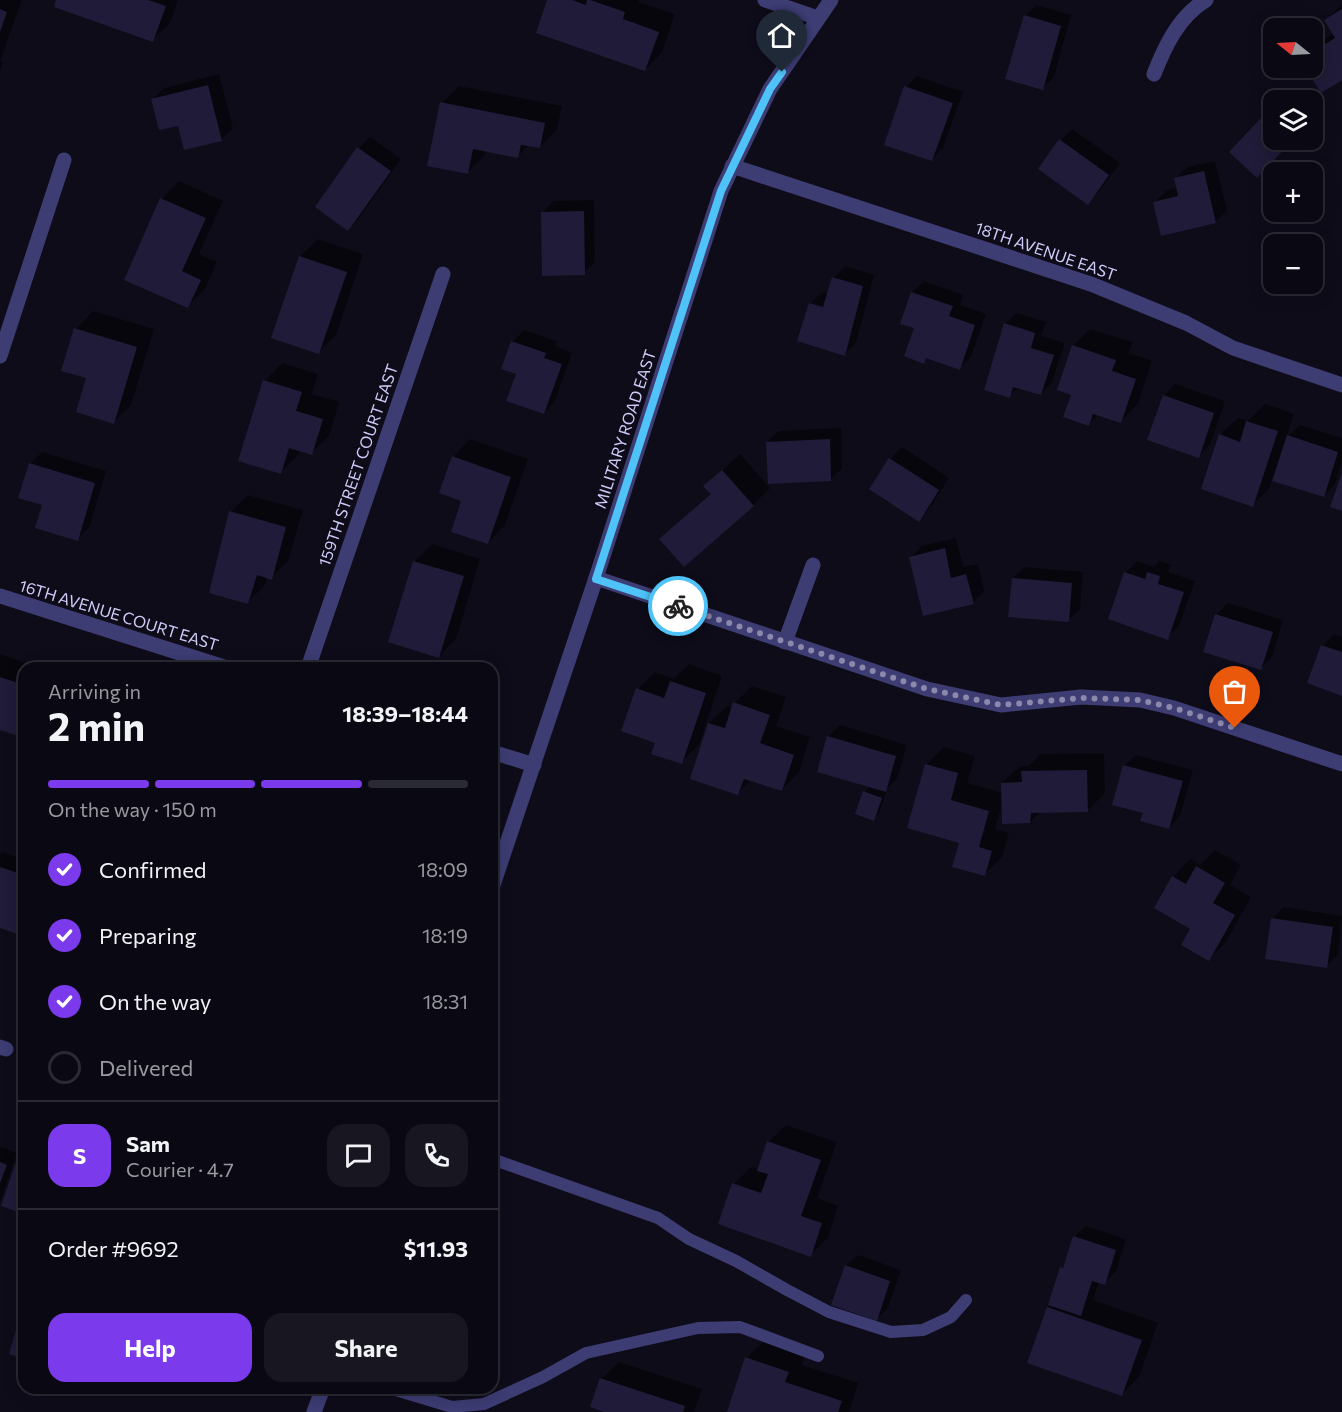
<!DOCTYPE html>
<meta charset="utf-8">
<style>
:root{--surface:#0a0913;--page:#181721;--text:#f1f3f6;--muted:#999aa0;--line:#2a2a33;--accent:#7c3aed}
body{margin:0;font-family:Commissioner,sans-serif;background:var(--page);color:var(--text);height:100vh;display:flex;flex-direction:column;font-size:22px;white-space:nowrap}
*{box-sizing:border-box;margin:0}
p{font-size:20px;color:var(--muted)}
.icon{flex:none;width:33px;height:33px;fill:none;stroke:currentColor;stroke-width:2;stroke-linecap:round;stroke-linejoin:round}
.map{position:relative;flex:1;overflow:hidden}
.details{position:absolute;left:18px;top:662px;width:480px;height:732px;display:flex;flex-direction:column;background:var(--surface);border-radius:18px;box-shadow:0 3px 15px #0003,0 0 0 2px var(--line)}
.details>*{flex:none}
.needle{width:39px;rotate:288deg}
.buttons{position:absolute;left:1263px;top:18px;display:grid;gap:12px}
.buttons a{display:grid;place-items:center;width:60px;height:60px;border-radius:12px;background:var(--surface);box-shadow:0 3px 15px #0003,0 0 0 2px var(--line);font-size:30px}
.pin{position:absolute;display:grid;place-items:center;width:51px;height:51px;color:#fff;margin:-62px -26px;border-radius:50% 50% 50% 0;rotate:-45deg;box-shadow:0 0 6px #0007}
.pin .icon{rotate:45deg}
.courier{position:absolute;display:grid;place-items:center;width:60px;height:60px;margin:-30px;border:4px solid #4fc3f7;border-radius:50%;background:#fff;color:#222;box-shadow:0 2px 8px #0007}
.headline em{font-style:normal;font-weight:700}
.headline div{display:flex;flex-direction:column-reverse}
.headline{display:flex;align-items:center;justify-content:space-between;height:102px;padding:0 30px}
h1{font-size:39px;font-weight:700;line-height:45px}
.bar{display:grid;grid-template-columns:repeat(4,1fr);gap:9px 6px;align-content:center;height:72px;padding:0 30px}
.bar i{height:8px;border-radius:4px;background:var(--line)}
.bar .selected{background:var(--accent)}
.bar p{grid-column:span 4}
.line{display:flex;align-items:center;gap:15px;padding:0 30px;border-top:2px solid var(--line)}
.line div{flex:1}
.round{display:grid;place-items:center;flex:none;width:63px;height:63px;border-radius:18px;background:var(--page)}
ol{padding:0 30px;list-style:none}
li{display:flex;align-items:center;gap:18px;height:66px}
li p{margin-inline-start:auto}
li .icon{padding:6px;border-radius:50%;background:var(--accent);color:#fff;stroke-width:4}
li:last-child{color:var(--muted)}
li i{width:33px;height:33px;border:3px solid var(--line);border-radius:50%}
.action{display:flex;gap:12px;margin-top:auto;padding:12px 30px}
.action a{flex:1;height:69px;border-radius:18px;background:var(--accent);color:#fff;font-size:24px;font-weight:700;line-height:69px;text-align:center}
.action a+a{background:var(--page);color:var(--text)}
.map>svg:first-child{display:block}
.shadow{fill:#0007}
.building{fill:#201b38}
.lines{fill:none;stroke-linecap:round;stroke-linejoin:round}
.service{stroke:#3d3c73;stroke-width:12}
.minor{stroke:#3d3c73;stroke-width:15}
.tertiary{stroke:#3d3c73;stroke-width:15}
.done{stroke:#8b88ab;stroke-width:6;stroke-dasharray:0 10.8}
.route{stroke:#4fc3f7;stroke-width:8}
.labels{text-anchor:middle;stroke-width:4.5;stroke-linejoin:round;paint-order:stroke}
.street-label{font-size:16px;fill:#cfcbf9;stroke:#0e0c19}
</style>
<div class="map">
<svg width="1342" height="1412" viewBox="0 0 1342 1412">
<rect width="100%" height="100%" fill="#0e0c19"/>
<g class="shadow">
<polygon points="0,0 22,0 0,61 3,62 0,71"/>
<polygon points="58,0 178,0 170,23 152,40"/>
<polygon points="549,0 639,0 639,2 675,14 662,52 645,70"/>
<polygon points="1342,4 1342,78 1322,91 1307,68 1312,68 1312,49 1334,33 1326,20"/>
<polygon points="1037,5 1071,15 1054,77 1042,88 1025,16"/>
<polygon points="219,74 233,128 221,140 179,124 153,99 164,88"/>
<polygon points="917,76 963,92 943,148 932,160 906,87"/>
<polygon points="459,86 562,106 557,129 540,147 529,145 517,157 486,150 485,155 468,172 442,103"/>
<polygon points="1285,94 1293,100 1279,100"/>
<polygon points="1072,129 1120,163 1099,191 1088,203 1040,168 1061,140"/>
<polygon points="370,137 401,159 360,217 348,229 317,207 359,148"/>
<polygon points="1215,161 1227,211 1215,222 1155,202 1166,191 1177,188 1175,179 1187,167"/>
<polygon points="179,181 223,201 199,254 217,262 205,289 188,306 126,279 162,199"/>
<polygon points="594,200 595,262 584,273 543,212 554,201"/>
<polygon points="318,239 363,254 336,335 318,352 273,337 300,256"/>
<polygon points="845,266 874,275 856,343 844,354 810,304 822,292 829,294 834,278"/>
<polygon points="924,281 963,295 960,305 986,314 971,357 959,368 928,357 923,362 915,327 912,293"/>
<polygon points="93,311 154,329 131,405 114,422 88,377 76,329"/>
<polygon points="1017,313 1046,322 1041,336 1065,343 1052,382 1041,394 1019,387 1009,396 1005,324"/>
<polygon points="1090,329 1132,342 1129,353 1152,361 1138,404 1120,422 1099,414 1089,424 1073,394 1073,346"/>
<polygon points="524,330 556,341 555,346 572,353 555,401 544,413 518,373 512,342"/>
<polygon points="282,363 318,374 312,394 339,402 329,436 311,453 300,450 298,455 281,472 265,381"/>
<polygon points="1175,384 1225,401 1210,445 1198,456 1164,396"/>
<polygon points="1265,404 1294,414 1286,438 1300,425 1342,438 1342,461 1335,484 1323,496 1272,480 1270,488 1252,505 1220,435 1238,418 1248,421"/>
<polygon points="841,428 842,468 831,479 767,442 779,431"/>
<polygon points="470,439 528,459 505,525 487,543 463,500 453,457"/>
<polygon points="902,447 949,478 930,508 918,520 890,459"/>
<polygon points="42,452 106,471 89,528 77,539 44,504 30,464"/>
<polygon points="740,454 770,488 753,505 661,539 712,493 705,486"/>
<polygon points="248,495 303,510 288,561 271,578 267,577 265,585 248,602 230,512"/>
<polygon points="956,538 963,567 978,564 984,591 973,603 910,558 922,546"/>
<polygon points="432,544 480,559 456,639 439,656 390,641 415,561"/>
<polygon points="1137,561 1154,567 1160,561 1171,565 1168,572 1195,581 1179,626 1167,638 1125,573"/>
<polygon points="1025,567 1083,572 1080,609 1068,621 1013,578"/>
<polygon points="1228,603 1283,620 1272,657 1260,669 1216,615"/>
<polygon points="1334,634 1342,637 1342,694 1322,646"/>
<polygon points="0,654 40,668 24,668 24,736 0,728"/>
<polygon points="689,664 722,676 699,745 681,762 657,742 638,689 655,672 674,679"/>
<polygon points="752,686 786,697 776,726 810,737 799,772 782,790 752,779 738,793 692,778 709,723 727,706 733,708 735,703"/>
<polygon points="840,725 907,745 897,779 884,792 886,792 879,814 873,819 864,792 870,786 819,771 829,736"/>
<polygon points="944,747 975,756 967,783 1003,793 1002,783 1020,766 1029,766 1040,754 1104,753 1105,793 1088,810 1040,812 1030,822 1002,805 995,829 1009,833 1002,857 985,874 961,842 927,764"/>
<polygon points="1136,755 1193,770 1180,816 1169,828 1144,812 1124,766"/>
<polygon points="1215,850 1241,865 1230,885 1251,897 1226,942 1209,959 1192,928 1156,907 1173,877 1190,859 1200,865"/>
<polygon points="2,852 24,860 24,924 16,932 0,926 0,854"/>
<polygon points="1284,907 1342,916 1338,955 1326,966 1273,918"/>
<polygon points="786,1125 837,1142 817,1198 838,1206 828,1238 810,1255 734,1184 751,1167 759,1169 768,1142"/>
<polygon points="0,1147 17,1153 0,1202"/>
<polygon points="1086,1226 1126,1239 1116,1272 1104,1283 1099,1281 1093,1300 1158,1323 1139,1377 1122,1394 1048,1307 1051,1304 1061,1268 1066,1263 1074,1237"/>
<polygon points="858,1255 901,1270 888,1308 876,1320 846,1266"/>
<polygon points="764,1341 805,1354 802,1365 858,1383 849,1412 729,1412 746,1358"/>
<polygon points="619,1362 702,1389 694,1412 608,1412 601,1379"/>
</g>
<g class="building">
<polygon points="56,0 148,0 166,6 153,42 54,7"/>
<polygon points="547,0 572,0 586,5 587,0 590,0 625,12 623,19 659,32 645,71 536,33"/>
<polygon points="0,9 7,12 0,32"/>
<polygon points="1342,9 1342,80 1321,93 1305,68 1312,68 1312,52 1335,38 1324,20"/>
<polygon points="1024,15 1061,26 1043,90 1005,79"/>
<polygon points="208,85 222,141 184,150 178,126 159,130 151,99"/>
<polygon points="904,86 953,103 932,161 884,145"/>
<polygon points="440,102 545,123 540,148 521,145 518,158 473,149 468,174 427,166"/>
<polygon points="1274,104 1274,140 1293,140 1257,178 1229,152"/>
<polygon points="1059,139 1109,175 1088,205 1038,169"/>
<polygon points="357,147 391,171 348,231 315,207"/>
<polygon points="1204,171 1216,223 1161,236 1153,202 1178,196 1174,178"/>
<polygon points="160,198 206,218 182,271 201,280 188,308 124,280"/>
<polygon points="584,211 585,275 542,276 541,212"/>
<polygon points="299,256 347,272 319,354 271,338"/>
<polygon points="832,277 863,286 845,356 797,341 809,303 823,307"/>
<polygon points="911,292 953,306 949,316 975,325 960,370 926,358 924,364 904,356 914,328 900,324"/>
<polygon points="1004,323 1035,333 1031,348 1054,355 1041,395 1013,387 1010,398 984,390"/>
<polygon points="74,328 137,347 114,424 76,412 86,378 61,371"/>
<polygon points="511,341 546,353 544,358 562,364 544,414 506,401 516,374 501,369"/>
<polygon points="1072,345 1116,360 1112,371 1136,379 1121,423 1093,414 1089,426 1063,417 1071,395 1057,390"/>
<polygon points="263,380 302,392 296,411 323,419 312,455 289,448 281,474 238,461"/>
<polygon points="1163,395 1214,413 1199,458 1147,440"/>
<polygon points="1246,421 1278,431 1253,507 1201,489 1219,434 1240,442"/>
<polygon points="1287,435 1338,452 1324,497 1272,481"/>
<polygon points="830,439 831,481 768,484 766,442"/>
<polygon points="452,456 511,477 488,544 451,532 461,501 439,493"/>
<polygon points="889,458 939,490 919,522 869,489"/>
<polygon points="29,463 95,483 78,541 35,528 42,505 18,498"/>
<polygon points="722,470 754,506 684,567 659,539 711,494 703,486"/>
<polygon points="1342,473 1342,511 1330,507"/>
<polygon points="229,511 286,527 272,580 257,575 248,604 209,593"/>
<polygon points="945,548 951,578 966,574 974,604 923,616 909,557"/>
<polygon points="413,561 464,576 439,658 388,642"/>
<polygon points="1124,572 1145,579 1147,572 1160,576 1158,584 1184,592 1168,640 1108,619"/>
<polygon points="1012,578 1072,583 1069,622 1008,617"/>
<polygon points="1215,614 1273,632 1261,670 1203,652"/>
<polygon points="1321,645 1342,652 1342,696 1307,683"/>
<polygon points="0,677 24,685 24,738 0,730"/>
<polygon points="670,681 706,693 682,764 651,754 655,743 621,731 636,688 664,698"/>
<polygon points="733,702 770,715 760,743 794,755 782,791 744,779 738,795 690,779 708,723 725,728"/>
<polygon points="827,736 896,756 886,792 817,772"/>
<polygon points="925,764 958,773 951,800 989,811 979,847 992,851 985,876 952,867 959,843 907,828"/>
<polygon points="1123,765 1183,781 1169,829 1140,821 1143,813 1112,805"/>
<polygon points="1087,770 1088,812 1031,813 1030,823 1002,824 1001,783 1022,782 1021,771"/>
<polygon points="863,791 882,798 874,821 855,814"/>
<polygon points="1196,866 1225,883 1213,903 1235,915 1209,961 1181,945 1190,929 1154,908 1172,876 1186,884"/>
<polygon points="0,867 24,875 24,912 17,934 0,928"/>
<polygon points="1271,918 1333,927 1327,968 1265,959"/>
<polygon points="767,1141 821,1160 801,1216 822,1223 811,1257 718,1224 732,1183 761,1193 768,1174 757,1171"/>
<polygon points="18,1156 24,1158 24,1214 1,1206"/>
<polygon points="0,1162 7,1165 0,1183"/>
<polygon points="1073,1236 1116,1250 1105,1285 1092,1281 1081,1316 1048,1305 1060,1267 1063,1268"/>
<polygon points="845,1265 890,1281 877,1321 831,1305"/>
<polygon points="23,1306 24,1306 24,1359 9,1354"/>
<polygon points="1047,1307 1142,1340 1122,1396 1027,1363"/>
<polygon points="745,1357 789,1372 785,1382 842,1401 838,1412 727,1412"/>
<polygon points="600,1378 685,1406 683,1412 604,1412 590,1407"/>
</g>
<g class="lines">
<g class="service">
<polyline points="492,1159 658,1218 689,1239 736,1261 787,1290 829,1312 891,1332 923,1330 951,1317 966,1300"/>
<polyline points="389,1388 452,1407 484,1404 543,1377 586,1353 698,1328 740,1327 818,1356"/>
</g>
<g class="minor">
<polyline points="765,0 818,18"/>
<path d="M1154,74C1165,46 1179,16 1206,0"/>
<polyline points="732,166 1091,284 1186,323 1233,348 1342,385"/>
<polyline points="0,356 64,160"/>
<polyline points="596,578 927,689 1001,705 1081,697 1140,700 1174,708 1342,764"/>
<polyline points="0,596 227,668"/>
<polyline points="785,642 813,565"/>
<polyline points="308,668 443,274"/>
<polyline points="492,752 534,765"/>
<polyline points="0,1047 6,1049"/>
</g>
<g class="tertiary">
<polyline points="492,888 596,578 721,191 770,89 831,0"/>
<polyline points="314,1412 323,1388"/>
</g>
</g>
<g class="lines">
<polyline class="done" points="678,606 927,689 1001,705 1081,698 1140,700 1174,708 1235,728"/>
<polyline class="route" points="678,606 596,579 721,191 770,89 782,72"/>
</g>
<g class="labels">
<g class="street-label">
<text transform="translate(1046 251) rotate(19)" y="6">18TH AVENUE EAST</text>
<text transform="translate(625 429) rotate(-72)" y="6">MILITARY ROAD EAST</text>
<text transform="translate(358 465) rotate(-71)" y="6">159TH STREET COURT EAST</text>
<text transform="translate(119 615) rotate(17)" y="6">16TH AVENUE COURT EAST</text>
</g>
</g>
</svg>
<div class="buttons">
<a><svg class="needle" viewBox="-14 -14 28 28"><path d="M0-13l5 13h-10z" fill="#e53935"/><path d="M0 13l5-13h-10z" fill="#999aa0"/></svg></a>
<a><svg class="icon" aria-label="layers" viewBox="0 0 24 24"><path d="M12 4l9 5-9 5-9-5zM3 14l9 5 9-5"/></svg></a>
<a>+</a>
<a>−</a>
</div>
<div class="pin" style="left:1235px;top:728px;background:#ea580c"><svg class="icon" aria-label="bag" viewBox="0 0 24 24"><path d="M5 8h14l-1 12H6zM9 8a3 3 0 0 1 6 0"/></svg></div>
<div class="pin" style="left:782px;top:72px;background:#1f2937"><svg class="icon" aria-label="home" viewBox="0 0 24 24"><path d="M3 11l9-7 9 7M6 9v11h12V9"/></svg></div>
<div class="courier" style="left:678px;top:606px"><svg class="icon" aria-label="bike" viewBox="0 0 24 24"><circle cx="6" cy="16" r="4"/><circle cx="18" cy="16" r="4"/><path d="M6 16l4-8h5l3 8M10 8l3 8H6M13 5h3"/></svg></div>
<section class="details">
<div class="headline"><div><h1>2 min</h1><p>Arriving in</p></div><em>18:39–18:44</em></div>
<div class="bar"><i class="selected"></i><i class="selected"></i><i class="selected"></i><i></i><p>On the way · 150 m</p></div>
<ol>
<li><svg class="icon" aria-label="check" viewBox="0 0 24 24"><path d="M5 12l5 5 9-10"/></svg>Confirmed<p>18:09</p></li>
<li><svg class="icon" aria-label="check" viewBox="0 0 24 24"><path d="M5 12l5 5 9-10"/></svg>Preparing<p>18:19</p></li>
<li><svg class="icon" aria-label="check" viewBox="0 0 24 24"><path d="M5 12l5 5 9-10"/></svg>On the way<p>18:31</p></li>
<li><i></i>Delivered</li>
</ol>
<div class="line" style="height:108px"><b class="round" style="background:var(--accent);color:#fff">S</b><div><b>Sam</b><p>Courier · 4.7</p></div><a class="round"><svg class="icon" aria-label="chat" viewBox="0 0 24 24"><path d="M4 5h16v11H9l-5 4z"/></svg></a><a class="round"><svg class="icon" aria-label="phone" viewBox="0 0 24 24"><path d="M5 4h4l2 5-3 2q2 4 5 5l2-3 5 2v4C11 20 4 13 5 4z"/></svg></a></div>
<div class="line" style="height:78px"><div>Order #9692</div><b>$11.93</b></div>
<div class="action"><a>Help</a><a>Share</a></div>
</section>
</div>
